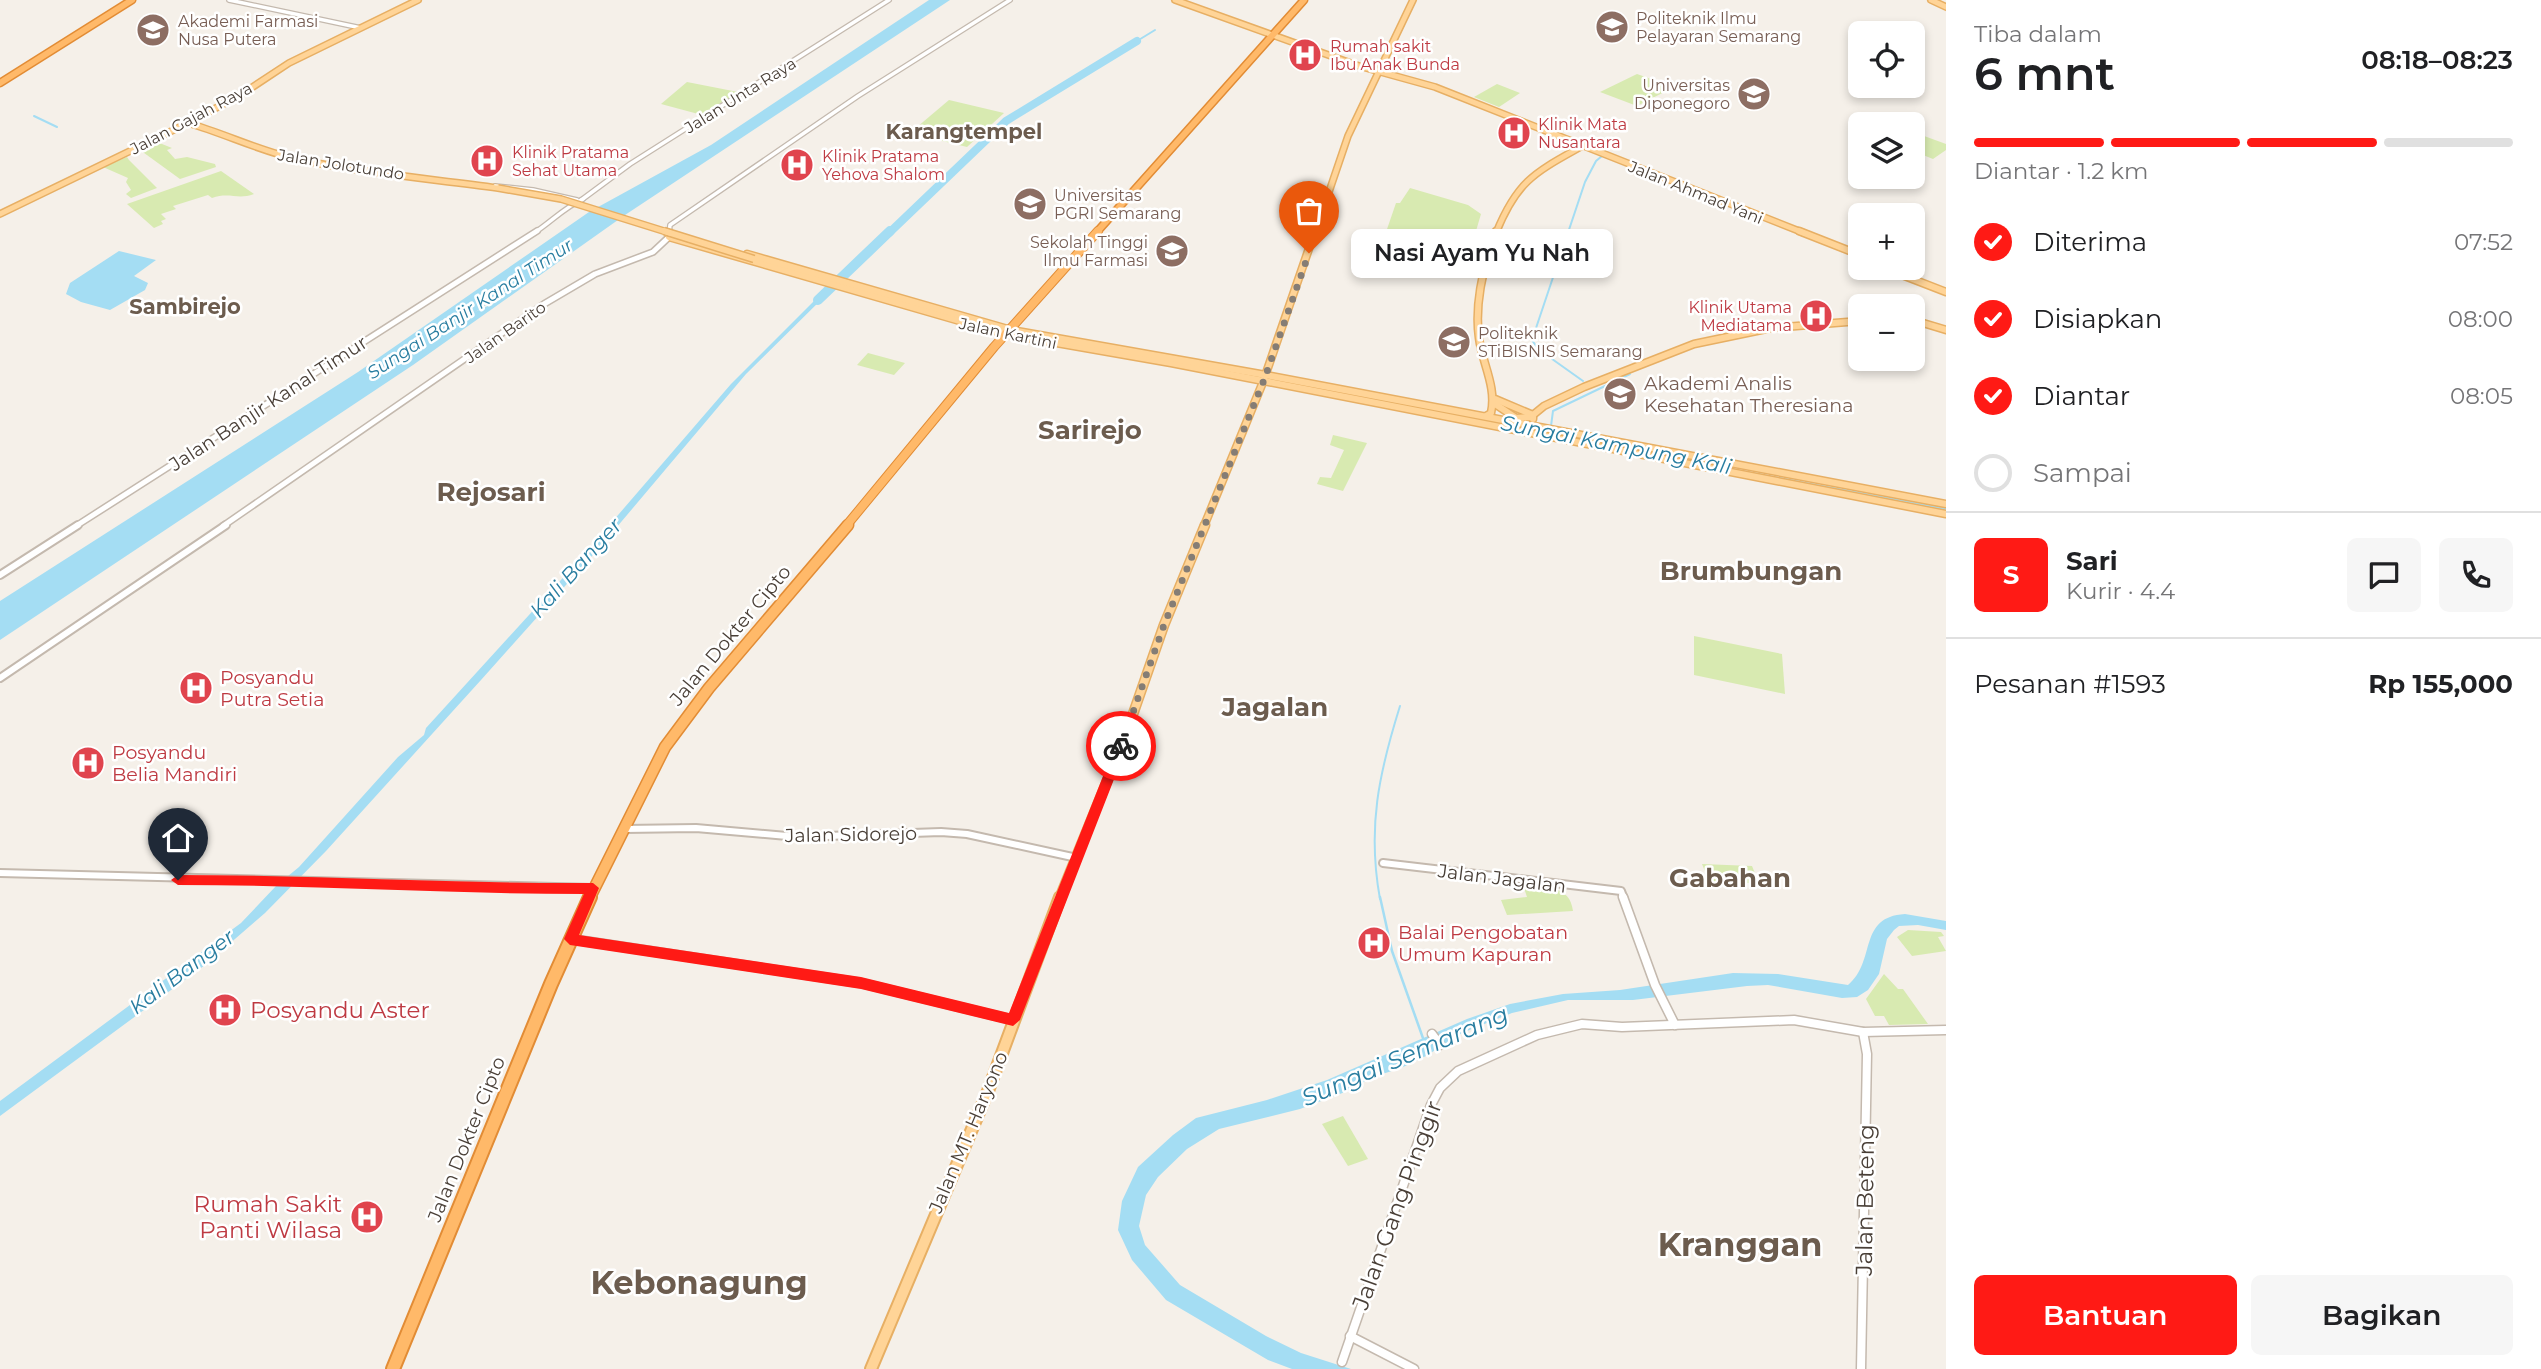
<!DOCTYPE html>
<html lang="id">
<meta charset="utf-8">
<style>
:root{--surface:#fff;--page:#f6f6f6;--text:#202124;--muted:#757577;--line:#e0e0e0;--accent:#ff1a15}
body{margin:0;font-family:Montserrat,sans-serif;background:var(--page);color:var(--text);height:100vh;display:flex;flex-direction:column;font-size:26px;white-space:nowrap}
*{box-sizing:border-box;margin:0}
p{font-size:23px;color:var(--muted)}
.icon{flex:none;width:38px;height:38px;fill:none;stroke:currentColor;stroke-width:2;stroke-linecap:round;stroke-linejoin:round}
.map{position:relative;flex:1;overflow:hidden}
.drawer{display:flex;flex-direction:column;background:var(--surface);width:595px}
.drawer>*{flex:none}
.controls{position:absolute;left:1848px;top:21px;display:grid;gap:14px}
.controls a{display:grid;place-items:center;width:77px;height:77px;border-radius:10px;background:var(--surface);box-shadow:0 4px 10px #0003;font-size:35px}
.pin{position:absolute;display:grid;place-items:center;width:60px;height:60px;color:#fff;margin:-72px -30px;border-radius:50% 50% 50% 0;rotate:-45deg;box-shadow:0 0 7px #0007}
.pin .icon{rotate:45deg}
.courier{position:absolute;display:grid;place-items:center;width:70px;height:70px;margin:-35px;border:5px solid #ff1a15;border-radius:50%;background:#fff;color:#222;box-shadow:0 2px 9px #0007}
.bubble{position:absolute;height:49px;border-radius:10px;background:var(--surface);box-shadow:0 4px 10px #0003;font-size:23px;font-weight:600;line-height:49px;text-align:center}
.summary em{font-style:normal;font-weight:600}
.summary div{display:flex;flex-direction:column-reverse}
.summary{display:flex;align-items:center;justify-content:space-between;height:119px;padding:0 28px}
h1{font-size:46px;font-weight:600;line-height:52px}
.bar{display:grid;grid-template-columns:repeat(4,1fr);gap:10px 7px;align-content:center;height:84px;padding:0 28px}
.bar i{height:9px;border-radius:5px;background:var(--line)}
.bar .on{background:var(--accent)}
.bar p{grid-column:span 4}
.line{display:flex;align-items:center;gap:18px;padding:0 28px;border-top:2px solid var(--line)}
.line div{flex:1}
.round{display:grid;place-items:center;flex:none;width:74px;height:74px;border-radius:10px;background:var(--page)}
ol{padding:0 28px;list-style:none}
li{display:flex;align-items:center;gap:21px;height:77px}
li p{margin-inline-start:auto}
li .icon{padding:7px;border-radius:50%;background:var(--accent);color:#fff;stroke-width:4}
li:last-child{color:var(--muted)}
li i{width:38px;height:38px;border:4px solid var(--line);border-radius:50%}
.action{display:flex;gap:14px;margin-top:auto;padding:14px 28px}
.action a{flex:1;height:80px;border-radius:10px;background:var(--accent);color:#fff;font-size:28px;font-weight:600;line-height:80px;text-align:center}
.action a+a{background:var(--page);color:var(--text)}
main{display:flex;flex:1;min-height:0}
.map>svg:first-child{display:block}
.green{fill:#d8eab1}
.water{fill:#a4ddf3;fill-rule:evenodd}
.lines{fill:none;stroke-linecap:round;stroke-linejoin:round}
.stream-far1{stroke:#a4ddf3;stroke-width:2}
.stream{stroke:#a4ddf3;stroke-width:2.5}
.river-far1{stroke:#a4ddf3;stroke-width:8}
.river{stroke:#a4ddf3;stroke-width:10}
.minor-far3-casing{stroke:#c4b9ae;stroke-width:6}
.minor-far2-casing{stroke:#c4b9ae;stroke-width:8}
.minor-far1-casing{stroke:#c4b9ae;stroke-width:10}
.minor-casing{stroke:#c4b9ae;stroke-width:11}
.major-far3-casing{stroke:#e7af64;stroke-width:8}
.major-far2-casing{stroke:#e7af64;stroke-width:9}
.major-far1-casing{stroke:#e7af64;stroke-width:11}
.major-casing{stroke:#e7af64;stroke-width:14}
.highway-far3-casing{stroke:#e28c35;stroke-width:9}
.highway-far2-casing{stroke:#e28c35;stroke-width:10}
.highway-far1-casing{stroke:#e28c35;stroke-width:13}
.highway-casing{stroke:#e28c35;stroke-width:16}
.minor-far3{stroke:#fff;stroke-width:3.5}
.minor-far2{stroke:#fff;stroke-width:5}
.minor-far1{stroke:#fff;stroke-width:6}
.minor{stroke:#fff;stroke-width:8}
.major-far3{stroke:#ffd497;stroke-width:5}
.major-far2{stroke:#ffd497;stroke-width:6}
.major-far1{stroke:#ffd497;stroke-width:8}
.major{stroke:#ffd497;stroke-width:10}
.highway-far3{stroke:#ffb969;stroke-width:6}
.highway-far2{stroke:#ffb969;stroke-width:8}
.highway-far1{stroke:#ffb969;stroke-width:10}
.highway{stroke:#ffb969;stroke-width:12}
.major-bridge-far1-casing{stroke:#e7af64;stroke-width:8;stroke-linecap:butt}
.major-bridge-casing{stroke:#e7af64;stroke-width:9;stroke-linecap:butt}
.major-bridge-far1{stroke:#ffd497;stroke-width:5}
.major-bridge{stroke:#ffd497;stroke-width:6}
.route{fill:#ff1a15}
.done{stroke:#857d75;stroke-width:7;stroke-dasharray:0 12.6}
.labels{text-anchor:middle;stroke-width:5;stroke-linejoin:round;paint-order:stroke}
.far-education-label{font-size:16px;fill:#785e54;stroke:#fff;text-anchor:start}
.far-health-label{font-size:16px;fill:#be3a42;stroke:#fff;text-anchor:start}
.far-street-label{font-size:16px;fill:#493f37;stroke:#fff}
.far-water-label{font-size:18px;font-style:italic;fill:#287da0;stroke:#fff}
.education-label{font-size:19px;fill:#785e54;stroke:#fff;text-anchor:start}
.street-label{font-size:19px;fill:#493f37;stroke:#fff}
.health-label{font-size:19px;fill:#be3a42;stroke:#fff;text-anchor:start}
.far-district-label{font-size:21px;font-weight:bold;fill:#6c5c4e;stroke:#fff}
.water-label{font-size:21px;font-style:italic;fill:#287da0;stroke:#fff}
.near-health-label{font-size:23px;fill:#be3a42;stroke:#fff;text-anchor:start}
.near-street-label{font-size:23px;fill:#493f37;stroke:#fff}
.near-water-label{font-size:24px;font-style:italic;fill:#287da0;stroke:#fff}
.district-label{font-size:26px;font-weight:bold;fill:#6c5c4e;stroke:#fff}
.near-district-label{font-size:32px;font-weight:bold;fill:#6c5c4e;stroke:#fff}
</style>
<main>
<div class="map">
<svg width="1946" height="1369" viewBox="0 0 1946 1369">
<rect width="100%" height="100%" fill="#f5f0e9"/>
<g class="green">
<polygon points="1637,74 1674,87 1637,106 1600,92"/>
<polygon points="687,82 738,92 702,115 661,104"/>
<polygon points="1497,84 1520,93 1499,107 1474,97"/>
<polygon points="949,100 1004,113 967,147 910,133"/>
<polygon points="1916,133 1946,144 1946,150 1933,159 1913,151 1913,136"/>
<polygon points="157,142 172,148 167,150 175,159 187,157 215,164 216,167 180,179 140,150"/>
<polygon points="127,157 129,160 157,188 131,198 126,194 131,190 126,182 128,178 103,167"/>
<path d="M221,171L254,194C238,200 229,192 212,198L208,195L173,206L176,209L161,214L166,219L161,221L163,224L154,228L127,204Z"/>
<path d="M1410,188L1468,205L1481,214L1466,265C1439,270 1407,273 1382,260L1385,235L1396,203H1400Z"/>
<polygon points="868,353 905,363 894,375 857,365"/>
<polygon points="1333,435 1367,443 1343,491 1317,484 1320,477 1331,478 1344,450 1330,445"/>
<polygon points="1694,636 1782,654 1785,694 1694,675"/>
<polygon points="1702,864 1752,866 1759,883 1743,883 1744,887 1711,886"/>
<path d="M1523,885C1545,888 1570,884 1573,911L1507,915L1501,900L1527,897Z"/>
<polygon points="1908,930 1941,932 1944,936 1938,937 1946,951 1912,956 1897,937"/>
<polygon points="1884,974 1898,989 1903,989 1928,1024 1889,1025 1884,1016 1875,1016 1866,999"/>
<polygon points="1343,1116 1368,1159 1348,1166 1322,1124"/>
</g>
<g class="water">
<path d="M929,0H950L625,215L413,365L0,640V601L358,372L589,212L711,145ZM553,255L490,305L446,325L493,288L515,282L525,270Z"/>
<polygon points="119,251 156,260 134,276 148,283 145,290 110,310 81,302 66,294 70,283"/>
<polygon points="826,289 830,291 746,374 600,547 481,680 326,851 265,913 205,965 0,1116 0,1101 241,923 276,886 299,867 398,757 424,735 426,728 581,558 731,384"/>
<path d="M1905,914L1946,921V930L1918,925L1899,926L1894,930L1887,939L1879,974L1868,990L1857,997L1842,998L1768,985L1747,986L1633,1000H1568L1512,1013L1462,1033L1426,1056L1401,1068L1370,1078L1353,1089L1300,1109L1219,1129L1187,1149L1158,1177L1146,1195L1139,1226L1145,1245L1180,1285L1266,1336L1301,1353L1351,1369H1292L1268,1360L1166,1300L1132,1260L1118,1230L1122,1201L1138,1167L1173,1135L1196,1118L1267,1100L1327,1080L1467,1019L1510,1004L1563,994L1620,990L1733,973L1778,974L1848,985C1877,961 1857,917 1905,914Z"/>
</g>
<g class="lines">
<g class="stream-far1">
<polyline points="1137,41 1155,30"/>
<polyline points="34,116 57,127"/>
<polyline points="1583,381 1538,349 1532,340 1585,182 1596,161 1602,156"/>
<polyline points="1359,396 1450,414"/>
<polyline points="1551,426 1553,411 1630,374"/>
<polyline points="1741,471 1946,509"/>
<path d="M1380,899C1367,828 1379,773 1400,706"/>
</g>
<polyline class="stream" points="1380,897 1392,951 1424,1041"/>
<polyline class="river-far1" points="889,233 1006,121 1137,41"/>
<g class="river">
<polyline points="818,300 890,231"/>
<polyline points="441,329 562,248"/>
</g>
<defs>
<g id="minor-far3">
<polyline points="229,0 361,28"/>
<polyline points="495,186 533,190 577,200"/>
<polyline points="580,201 630,164 889,0"/>
<path d="M534,233C551,222 565,207 583,199"/>
<polyline points="669,233 670,225 858,96 1010,0"/>
</g>
<g id="minor-far2">
<polyline points="76,526 537,231"/>
<polyline points="223,526 544,304 595,274 653,252 669,237 669,231"/>
</g>
<g id="minor-far1">
<polyline points="0,575 78,525"/>
<polyline points="0,678 226,525"/>
<polyline points="624,829 696,828 798,837 941,832 967,834 1077,858"/>
<polyline points="1383,863 1621,891 1624,899"/>
<polyline points="0,873 593,888"/>
</g>
<g id="minor">
<polyline points="1623,897 1655,985 1675,1025"/>
<polyline points="571,939 861,983 1013,1020"/>
<polyline points="1432,1034 1440,1045"/>
<polyline points="1350,1336 1414,1369"/>
<polyline points="1342,1362 1431,1105 1440,1088 1458,1071 1537,1035 1582,1024 1622,1027 1794,1020 1863,1032 1946,1030"/>
<polyline points="1861,1369 1867,1054 1863,1032"/>
</g>
<g id="major-far3">
<polyline points="1175,0 1359,66 1435,87 1804,233"/>
<polyline points="1931,0 1946,7"/>
<path d="M188,123C226,134 262,152 300,160C365,173 432,179 498,188"/>
<polyline points="0,214 188,123 242,94 289,63 418,0"/>
<polyline points="1315,233 1348,136 1413,0"/>
<path d="M1496,233C1518,179 1536,172 1584,145"/>
</g>
<g id="major-far2">
<polyline points="1799,231 1860,255"/>
<polyline points="669,237 1005,334 1171,363 1946,514"/>
<polyline points="747,254 1011,330 1260,374 1946,504"/>
<polyline points="1884,268 1946,292"/>
<polyline points="1913,320 1946,330"/>
<polyline points="1495,399 1533,415 1533,419"/>
<polyline points="1495,404 1516,418 1532,417"/>
<polyline points="1533,415 1544,406 1584,387 1694,344 1771,328 1860,321"/>
<path d="M1486,416L1491,413C1497,387 1482,363 1479,338C1474,303 1484,264 1496,231"/>
<polyline points="1204,526 1263,382 1315,231"/>
</g>
<polyline id="major-far1" points="1059,899 1125,737 1164,625 1205,525"/>
<polyline id="major" points="871,1369 988,1091 1060,897"/>
<g id="highway-far3">
<polyline points="0,83 132,0"/>
<polyline points="1096,233 1304,0"/>
</g>
<polyline id="highway-far2" points="846,526 994,347 1098,231"/>
<polyline id="highway-far1" points="589,899 665,747 709,688 848,525"/>
<polyline id="highway" points="393,1369 551,984 590,897"/>
</defs>
<use href="#minor-far3" class="minor-far3-casing"/>
<use href="#minor-far2" class="minor-far2-casing"/>
<use href="#minor-far1" class="minor-far1-casing"/>
<use href="#minor" class="minor-casing"/>
<use href="#major-far3" class="major-far3-casing"/>
<use href="#major-far2" class="major-far2-casing"/>
<use href="#major-far1" class="major-far1-casing"/>
<use href="#major" class="major-casing"/>
<use href="#highway-far3" class="highway-far3-casing"/>
<use href="#highway-far2" class="highway-far2-casing"/>
<use href="#highway-far1" class="highway-far1-casing"/>
<use href="#highway" class="highway-casing"/>
<use href="#minor-far3" class="minor-far3"/>
<use href="#minor-far2" class="minor-far2"/>
<use href="#minor-far1" class="minor-far1"/>
<use href="#minor" class="minor"/>
<use href="#major-far3" class="major-far3"/>
<use href="#major-far2" class="major-far2"/>
<use href="#major-far1" class="major-far1"/>
<use href="#major" class="major"/>
<use href="#highway-far3" class="highway-far3"/>
<use href="#highway-far2" class="highway-far2"/>
<use href="#highway-far1" class="highway-far1"/>
<use href="#highway" class="highway"/>
<defs>
<polyline id="major-bridge-far1" points="498,188 561,199 670,233"/>
<polyline id="major-bridge" points="664,231 754,259"/>
</defs>
<use href="#major-bridge-far1" class="major-bridge-far1-casing"/>
<use href="#major-bridge" class="major-bridge-casing"/>
<use href="#major-bridge-far1" class="major-bridge-far1"/>
<use href="#major-bridge" class="major-bridge"/>
</g>
<path class="route" d="M1121,742L1127,746L1020,1020L1013,1026L861,989L570,945L564,939L584,894C448,894 313,885 178,885L171,880L178,875C316,875 454,884 593,883L599,888L579,935L861,977L1009,1013L1115,746Z"/>
<g class="lines">
<polyline class="done" points="1121,746 1164,625 1264,380 1309,253"/>
</g>
<defs>
<symbol id="university-disc" viewBox="-11 -11 22 22"><circle r="9.5" fill="#8d6e63" stroke="#fff"/><path d="M0-5L7-2L0 1L-7-2ZM-4 1L0 2.5L4 1V4Q0 6-4 4Z" fill="#fff"/></symbol>
<symbol id="hospital-disc" viewBox="-11 -11 22 22"><circle r="9.5" fill="#e0444e" stroke="#fff"/><path d="M-5-5h3v3.5h4V-5h3V5h-3V1.5h-4V5h-3Z" fill="#fff"/></symbol>
</defs>
<g fill-rule="evenodd">
<use href="#university-disc" x="1593" y="8" width="38" height="38"/>
<use href="#university-disc" x="134" y="11" width="38" height="38"/>
<use href="#hospital-disc" x="1286" y="36" width="38" height="38"/>
<use href="#university-disc" x="1735" y="75" width="38" height="38"/>
<use href="#hospital-disc" x="1495" y="114" width="38" height="38"/>
<use href="#hospital-disc" x="468" y="142" width="38" height="38"/>
<use href="#hospital-disc" x="778" y="146" width="38" height="38"/>
<use href="#university-disc" x="1011" y="185" width="38" height="38"/>
<use href="#university-disc" x="1153" y="232" width="38" height="38"/>
<use href="#hospital-disc" x="1797" y="297" width="38" height="38"/>
<use href="#university-disc" x="1435" y="323" width="38" height="38"/>
<use href="#university-disc" x="1601" y="375" width="38" height="38"/>
<use href="#hospital-disc" x="177" y="669" width="38" height="38"/>
<use href="#hospital-disc" x="69" y="744" width="38" height="38"/>
<use href="#hospital-disc" x="1355" y="924" width="38" height="38"/>
<use href="#hospital-disc" x="206" y="991" width="38" height="38"/>
<use href="#hospital-disc" x="348" y="1198" width="38" height="38"/>
</g>
<g class="labels">
<g class="far-education-label">
<text x="1636" y="24">Politeknik Ilmu<tspan x="1636" dy="18">Pelayaran Semarang</tspan></text>
<text x="178" y="27">Akademi Farmasi<tspan x="178" dy="18">Nusa Putera</tspan></text>
<text x="1730" y="91" text-anchor="end">Universitas<tspan x="1730" dy="18">Diponegoro</tspan></text>
<text x="1054" y="201">Universitas<tspan x="1054" dy="18">PGRI Semarang</tspan></text>
<text x="1148" y="248" text-anchor="end">Sekolah Tinggi<tspan x="1148" dy="18">Ilmu Farmasi</tspan></text>
<text x="1478" y="339">Politeknik<tspan x="1478" dy="18">STiBISNIS Semarang</tspan></text>
</g>
<g class="far-health-label">
<text x="1330" y="52">Rumah sakit<tspan x="1330" dy="18">Ibu Anak Bunda</tspan></text>
<text x="1538" y="130">Klinik Mata<tspan x="1538" dy="18">Nusantara</tspan></text>
<text x="512" y="158">Klinik Pratama<tspan x="512" dy="18">Sehat Utama</tspan></text>
<text x="822" y="162">Klinik Pratama<tspan x="822" dy="18">Yehova Shalom</tspan></text>
<text x="1792" y="313" text-anchor="end">Klinik Utama<tspan x="1792" dy="18">Mediatama</tspan></text>
</g>
<g class="far-street-label">
<text transform="translate(740 95) rotate(-32)" y="6">Jalan Unta Raya</text>
<text transform="translate(191 118) rotate(-28)" y="6">Jalan Gajah Raya</text>
<text transform="translate(341 164) rotate(9)" y="6">Jalan Jolotundo</text>
<text transform="translate(1696 192) rotate(22)" y="6">Jalan Ahmad Yani</text>
<text transform="translate(505 332) rotate(-35)" y="6">Jalan Barito</text>
<text transform="translate(1008 333) rotate(12)" y="6">Jalan Kartini</text>
</g>
<g class="far-water-label">
<text transform="translate(470 309) rotate(-33)" y="6">Sungai Banjir Kanal Timur</text>
</g>
<g class="education-label">
<text x="1644" y="390">Akademi Analis<tspan x="1644" dy="22">Kesehatan Theresiana</tspan></text>
</g>
<g class="street-label">
<text transform="translate(268 403) rotate(-33)" y="7">Jalan Banjir Kanal Timur</text>
<text transform="translate(730 635) rotate(-50)" y="7">Jalan Dokter Cipto</text>
<text transform="translate(851 834) rotate(-1)" y="7">Jalan Sidorejo</text>
<text transform="translate(1502 878) rotate(7)" y="7">Jalan Jagalan</text>
<text transform="translate(968 1132) rotate(-67)" y="7">Jalan MT. Haryono</text>
<text transform="translate(466 1139) rotate(-68)" y="7">Jalan Dokter Cipto</text>
</g>
<g class="health-label">
<text x="220" y="684">Posyandu<tspan x="220" dy="22">Putra Setia</tspan></text>
<text x="112" y="759">Posyandu<tspan x="112" dy="22">Belia Mandiri</tspan></text>
<text x="1398" y="939">Balai Pengobatan<tspan x="1398" dy="22">Umum Kapuran</tspan></text>
</g>
<g class="far-district-label">
<text x="964" y="139">Karangtempel</text>
<text x="185" y="314">Sambirejo</text>
</g>
<g class="water-label">
<text transform="translate(1616 445) rotate(11)" y="7">Sungai Kampung Kali</text>
<text transform="translate(576 568) rotate(-48)" y="7">Kali Banger</text>
<text transform="translate(182 972) rotate(-37)" y="7">Kali Banger</text>
</g>
<g class="near-health-label">
<text x="250" y="1018">Posyandu Aster</text>
<text x="342" y="1212" text-anchor="end">Rumah Sakit<tspan x="342" dy="26">Panti Wilasa</tspan></text>
</g>
<g class="near-street-label">
<text transform="translate(1865 1200) rotate(-89)" y="8">Jalan Beteng</text>
<text transform="translate(1397 1205) rotate(-70)" y="8">Jalan Gang Pinggir</text>
</g>
<g class="near-water-label">
<text transform="translate(1405 1056) rotate(-23)" y="8">Sungai Semarang</text>
</g>
<g class="district-label">
<text x="1090" y="439">Sarirejo</text>
<text x="491" y="501">Rejosari</text>
<text x="1751" y="580">Brumbungan</text>
<text x="1275" y="716">Jagalan</text>
<text x="1730" y="887">Gabahan</text>
</g>
<g class="near-district-label">
<text x="1740" y="1256">Kranggan</text>
<text x="699" y="1294">Kebonagung</text>
</g>
</g>
</svg>
<div class="controls">
<a><svg class="icon" aria-label="locate" viewBox="0 0 24 24"><circle cx="12" cy="12" r="6"/><path d="M12 2v4M12 18v4M2 12h4M18 12h4"/></svg></a>
<a><svg class="icon" aria-label="layers" viewBox="0 0 24 24"><path d="M12 4l9 5-9 5-9-5zM3 14l9 5 9-5"/></svg></a>
<a>+</a>
<a>−</a>
</div>
<div class="pin" style="left:1309px;top:253px;background:#ea580c"><svg class="icon" aria-label="bag" viewBox="0 0 24 24"><path d="M5 8h14l-1 12H6zM9 8a3 3 0 0 1 6 0"/></svg></div>
<div class="pin" style="left:178px;top:880px;background:#1f2937"><svg class="icon" aria-label="home" viewBox="0 0 24 24"><path d="M3 11l9-7 9 7M6 9v11h12V9"/></svg></div>
<div class="courier" style="left:1121px;top:746px"><svg class="icon" aria-label="bike" viewBox="0 0 24 24"><circle cx="6" cy="16" r="4"/><circle cx="18" cy="16" r="4"/><path d="M6 16l4-8h5l3 8M10 8l3 8H6M13 5h3"/></svg></div>
<div class="bubble" style="left:1351px;top:229px;width:262px">Nasi Ayam Yu Nah</div>
</div>
<section class="drawer">
<div class="summary"><div><h1>6 mnt</h1><p>Tiba dalam</p></div><em>08:18–08:23</em></div>
<div class="bar"><i class="on"></i><i class="on"></i><i class="on"></i><i></i><p>Diantar · 1.2 km</p></div>
<ol>
<li><svg class="icon" aria-label="check" viewBox="0 0 24 24"><path d="M5 12l5 5 9-10"/></svg>Diterima<p>07:52</p></li>
<li><svg class="icon" aria-label="check" viewBox="0 0 24 24"><path d="M5 12l5 5 9-10"/></svg>Disiapkan<p>08:00</p></li>
<li><svg class="icon" aria-label="check" viewBox="0 0 24 24"><path d="M5 12l5 5 9-10"/></svg>Diantar<p>08:05</p></li>
<li><i></i>Sampai</li>
</ol>
<div class="line" style="height:126px"><b class="round" style="background:var(--accent);color:#fff">S</b><div><b>Sari</b><p>Kurir · 4.4</p></div><a class="round"><svg class="icon" aria-label="chat" viewBox="0 0 24 24"><path d="M4 5h16v11H9l-5 4z"/></svg></a><a class="round"><svg class="icon" aria-label="phone" viewBox="0 0 24 24"><path d="M5 4h4l2 5-3 2q2 4 5 5l2-3 5 2v4C11 20 4 13 5 4z"/></svg></a></div>
<div class="line" style="height:91px"><div>Pesanan #1593</div><b>Rp 155,000</b></div>
<div class="action"><a>Bantuan</a><a>Bagikan</a></div>
</section>
</main>
